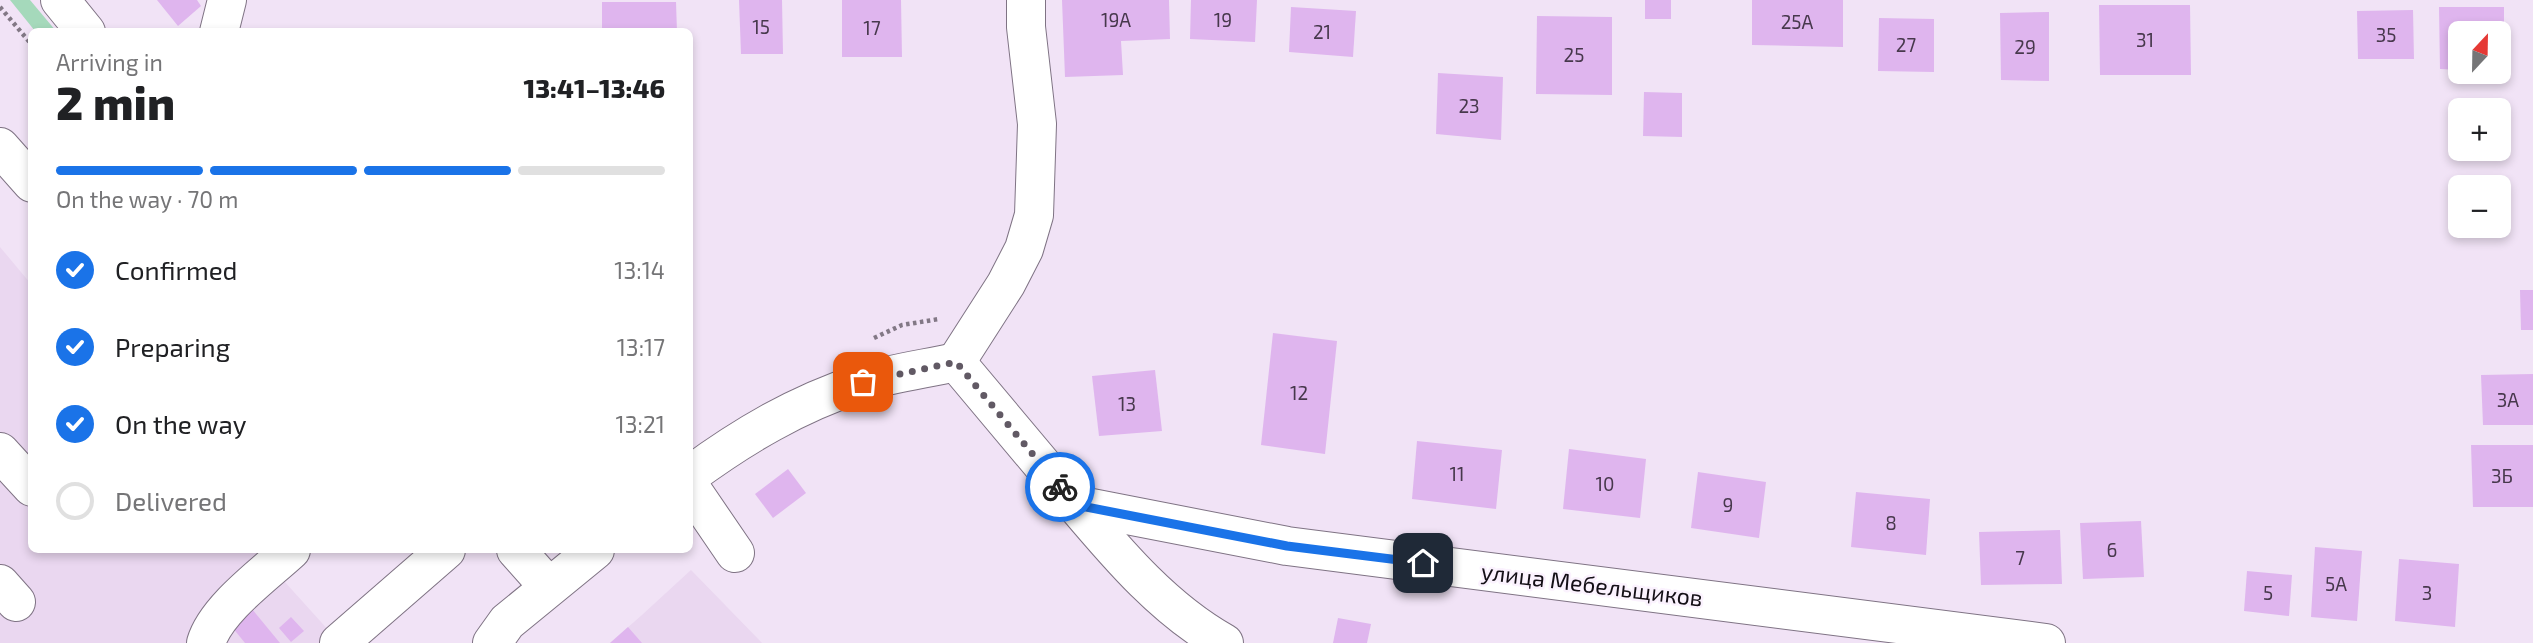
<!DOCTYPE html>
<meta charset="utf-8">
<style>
:root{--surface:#fff;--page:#f6f6f6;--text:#202124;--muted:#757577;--line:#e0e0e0;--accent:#1a73e8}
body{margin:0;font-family:"Exo 2",sans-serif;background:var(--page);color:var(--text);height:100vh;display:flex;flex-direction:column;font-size:26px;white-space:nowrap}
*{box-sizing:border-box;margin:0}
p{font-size:23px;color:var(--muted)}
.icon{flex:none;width:38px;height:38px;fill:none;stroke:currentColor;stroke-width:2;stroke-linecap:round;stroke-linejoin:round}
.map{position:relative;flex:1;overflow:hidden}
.sheet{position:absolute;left:28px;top:28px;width:665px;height:525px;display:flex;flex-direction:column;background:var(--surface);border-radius:10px;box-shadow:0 4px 10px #0003}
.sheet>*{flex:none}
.needle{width:46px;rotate:22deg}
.controls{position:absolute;left:2448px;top:21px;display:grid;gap:14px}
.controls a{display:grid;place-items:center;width:63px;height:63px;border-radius:10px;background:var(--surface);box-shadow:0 4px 10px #0003;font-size:35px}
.pin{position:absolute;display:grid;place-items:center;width:60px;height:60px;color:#fff;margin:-30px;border-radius:14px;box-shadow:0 4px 10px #0006}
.courier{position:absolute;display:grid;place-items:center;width:70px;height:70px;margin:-35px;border:5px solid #1a73e8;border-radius:50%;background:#fff;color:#222;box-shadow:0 2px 9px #0007}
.headline em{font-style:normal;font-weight:800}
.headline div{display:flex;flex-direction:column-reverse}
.headline{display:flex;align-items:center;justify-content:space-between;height:119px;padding:0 28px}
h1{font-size:46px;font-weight:800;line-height:52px}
.bar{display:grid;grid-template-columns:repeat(4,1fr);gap:10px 7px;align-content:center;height:84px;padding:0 28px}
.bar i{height:9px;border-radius:5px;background:var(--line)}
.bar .current{background:var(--accent)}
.bar p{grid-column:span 4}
ol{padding:0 28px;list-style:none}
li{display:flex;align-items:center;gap:21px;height:77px}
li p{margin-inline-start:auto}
li .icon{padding:7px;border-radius:50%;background:var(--accent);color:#fff;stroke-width:4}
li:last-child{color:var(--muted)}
li i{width:38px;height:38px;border:4px solid var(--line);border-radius:50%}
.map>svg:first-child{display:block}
.built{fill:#ead7f0}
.green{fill:#a5d9bb}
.building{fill:#dfb5ee}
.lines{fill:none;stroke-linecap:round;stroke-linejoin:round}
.minor-casing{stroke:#7f7384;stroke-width:40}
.path{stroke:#827885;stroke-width:4.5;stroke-dasharray:3.5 3.5;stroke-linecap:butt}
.minor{stroke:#fff;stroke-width:38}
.done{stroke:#615964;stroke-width:7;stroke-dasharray:0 12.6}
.route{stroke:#1a73e8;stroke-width:9}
.labels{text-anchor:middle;stroke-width:5;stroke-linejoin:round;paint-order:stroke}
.number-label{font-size:19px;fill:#47384c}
.street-label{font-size:23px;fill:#140f16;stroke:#fbf2fe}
</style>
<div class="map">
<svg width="2533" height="643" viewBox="0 0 2533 643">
<rect width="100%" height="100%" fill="#f1e3f6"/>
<g class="built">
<polygon points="0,247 31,284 32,550 256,550 340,643 0,643"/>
<polygon points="691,570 762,643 610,643 642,615"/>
</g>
<polygon class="green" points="10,0 30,0 56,31 35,31"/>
<g class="building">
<polygon points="157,0 197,0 201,6 178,26"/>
<polygon points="739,0 782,0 783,54 741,54"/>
<polygon points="842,0 901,0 902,57 842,57"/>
<polygon points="1062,0 1169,0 1170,39 1121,41 1123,75 1065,77"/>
<polygon points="1191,0 1257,0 1255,42 1190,39"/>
<rect x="1645" y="0" width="26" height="19"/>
<polygon points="1752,0 1843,0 1843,47 1752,45"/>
<polygon points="602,2 676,2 677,32 602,32"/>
<polygon points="2099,5 2190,5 2191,75 2100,75"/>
<polygon points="1291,7 1356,11 1353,57 1289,52"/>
<polygon points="2439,7 2504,7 2504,71 2499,71 2499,33 2460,33 2460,70 2440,69"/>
<polygon points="2413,10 2414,59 2358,59 2357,11"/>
<polygon points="2049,12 2049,81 2001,80 2000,13"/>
<polygon points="1537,16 1612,17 1612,95 1536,94"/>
<polygon points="1879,18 1934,19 1934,72 1878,71"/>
<polygon points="1438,73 1503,77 1501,140 1436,134"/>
<polygon points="1644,92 1682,93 1682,137 1643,136"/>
<polygon points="2520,290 2533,290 2533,330 2521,330"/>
<polygon points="1273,333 1337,341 1325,454 1261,445"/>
<polygon points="1155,370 1162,431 1099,436 1092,376"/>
<polygon points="2533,374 2533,425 2483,425 2481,375"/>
<polygon points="1417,441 1502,450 1496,509 1412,499"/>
<polygon points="2471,445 2533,445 2533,507 2473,507"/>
<polygon points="1569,449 1646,459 1640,518 1563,509"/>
<polygon points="788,469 806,493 773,518 755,494"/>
<polygon points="1698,472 1766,482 1759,538 1691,528"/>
<polygon points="1856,492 1930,499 1926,555 1851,547"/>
<polygon points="2141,521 2144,577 2083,579 2080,523"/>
<polygon points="2060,530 2062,584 1981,585 1979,532"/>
<polygon points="2315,547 2362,551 2357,621 2311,617"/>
<polygon points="2399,559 2459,564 2455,627 2395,621"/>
<polygon points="2247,571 2292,575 2289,616 2244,611"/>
<polygon points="252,609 280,643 245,643 232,627"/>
<polygon points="291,617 304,631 291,642 279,628"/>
<polygon points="1338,618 1371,624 1367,643 1333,643"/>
<polygon points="628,627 642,643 610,643"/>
</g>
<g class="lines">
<defs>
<g id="minor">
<polyline points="60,0 86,32"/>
<polyline points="219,32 227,0"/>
<polyline points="0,147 32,183"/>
<polyline points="956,362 1076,505 1287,546 2046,643"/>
<polyline points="956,362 1006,284 1024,249 1034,215 1037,124 1026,27 1026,0"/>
<polyline points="0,452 32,487"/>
<path d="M690,475C743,436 797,404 861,383C891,373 925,369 956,362"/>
<polyline points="690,487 735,553"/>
<path d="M1076,505C1119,556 1165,610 1224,643"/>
<polyline points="516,550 548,586"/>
<polyline points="0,584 16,602"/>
<path d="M206,643C216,609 265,574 291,550"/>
<polyline points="339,643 446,550"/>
<polyline points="492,643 507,622 595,550"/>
</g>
</defs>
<use href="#minor" class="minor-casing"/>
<g class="path">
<polyline points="0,7 32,45"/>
<polyline points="874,338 902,325 939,319"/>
</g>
<use href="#minor" class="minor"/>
</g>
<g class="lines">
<polyline class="done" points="863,382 956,362 1060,487"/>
<polyline class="route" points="1060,487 1076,505 1287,546 1423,563"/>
</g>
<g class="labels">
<g class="number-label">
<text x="1116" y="27">19А</text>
<text x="1223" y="27">19</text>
<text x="1797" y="29">25А</text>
<text x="761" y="34">15</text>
<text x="872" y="35">17</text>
<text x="1322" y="39">21</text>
<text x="2386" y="42">35</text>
<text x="2145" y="47">31</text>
<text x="1906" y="52">27</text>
<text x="2025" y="54">29</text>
<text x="1574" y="62">25</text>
<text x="1469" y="113">23</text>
<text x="1299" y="400">12</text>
<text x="2508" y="407">3А</text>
<text x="1127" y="411">13</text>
<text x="1457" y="481">11</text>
<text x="2502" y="483">3Б</text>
<text x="1605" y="491">10</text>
<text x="1728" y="512">9</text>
<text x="1891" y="530">8</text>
<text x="2112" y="557">6</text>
<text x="2020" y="565">7</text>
<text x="2336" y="591">5А</text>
<text x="2268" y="600">5</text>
<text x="2427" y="600">3</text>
</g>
<g class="street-label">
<text transform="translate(1592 585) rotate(7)" y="8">улица Мебельщиков</text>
</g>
</g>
</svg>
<div class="controls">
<a><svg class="needle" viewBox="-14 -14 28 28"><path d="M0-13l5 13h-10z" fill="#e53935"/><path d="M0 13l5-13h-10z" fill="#757577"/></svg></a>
<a>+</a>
<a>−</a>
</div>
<div class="pin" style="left:863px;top:382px;background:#ea580c"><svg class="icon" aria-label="bag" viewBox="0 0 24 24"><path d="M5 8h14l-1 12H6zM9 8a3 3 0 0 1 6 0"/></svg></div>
<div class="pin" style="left:1423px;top:563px;background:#1f2937"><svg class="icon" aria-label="home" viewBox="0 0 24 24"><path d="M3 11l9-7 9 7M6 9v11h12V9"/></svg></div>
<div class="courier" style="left:1060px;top:487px"><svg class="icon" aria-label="bike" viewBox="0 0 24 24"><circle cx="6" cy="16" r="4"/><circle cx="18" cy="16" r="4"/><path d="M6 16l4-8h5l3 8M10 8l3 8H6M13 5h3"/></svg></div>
<section class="sheet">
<div class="headline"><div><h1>2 min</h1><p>Arriving in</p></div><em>13:41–13:46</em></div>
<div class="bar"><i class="current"></i><i class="current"></i><i class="current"></i><i></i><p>On the way · 70 m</p></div>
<ol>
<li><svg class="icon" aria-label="check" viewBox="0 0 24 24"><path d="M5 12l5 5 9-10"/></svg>Confirmed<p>13:14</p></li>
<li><svg class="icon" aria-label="check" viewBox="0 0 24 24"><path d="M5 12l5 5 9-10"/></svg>Preparing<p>13:17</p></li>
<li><svg class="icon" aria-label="check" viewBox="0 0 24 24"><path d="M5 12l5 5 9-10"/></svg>On the way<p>13:21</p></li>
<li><i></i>Delivered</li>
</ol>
</section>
</div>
